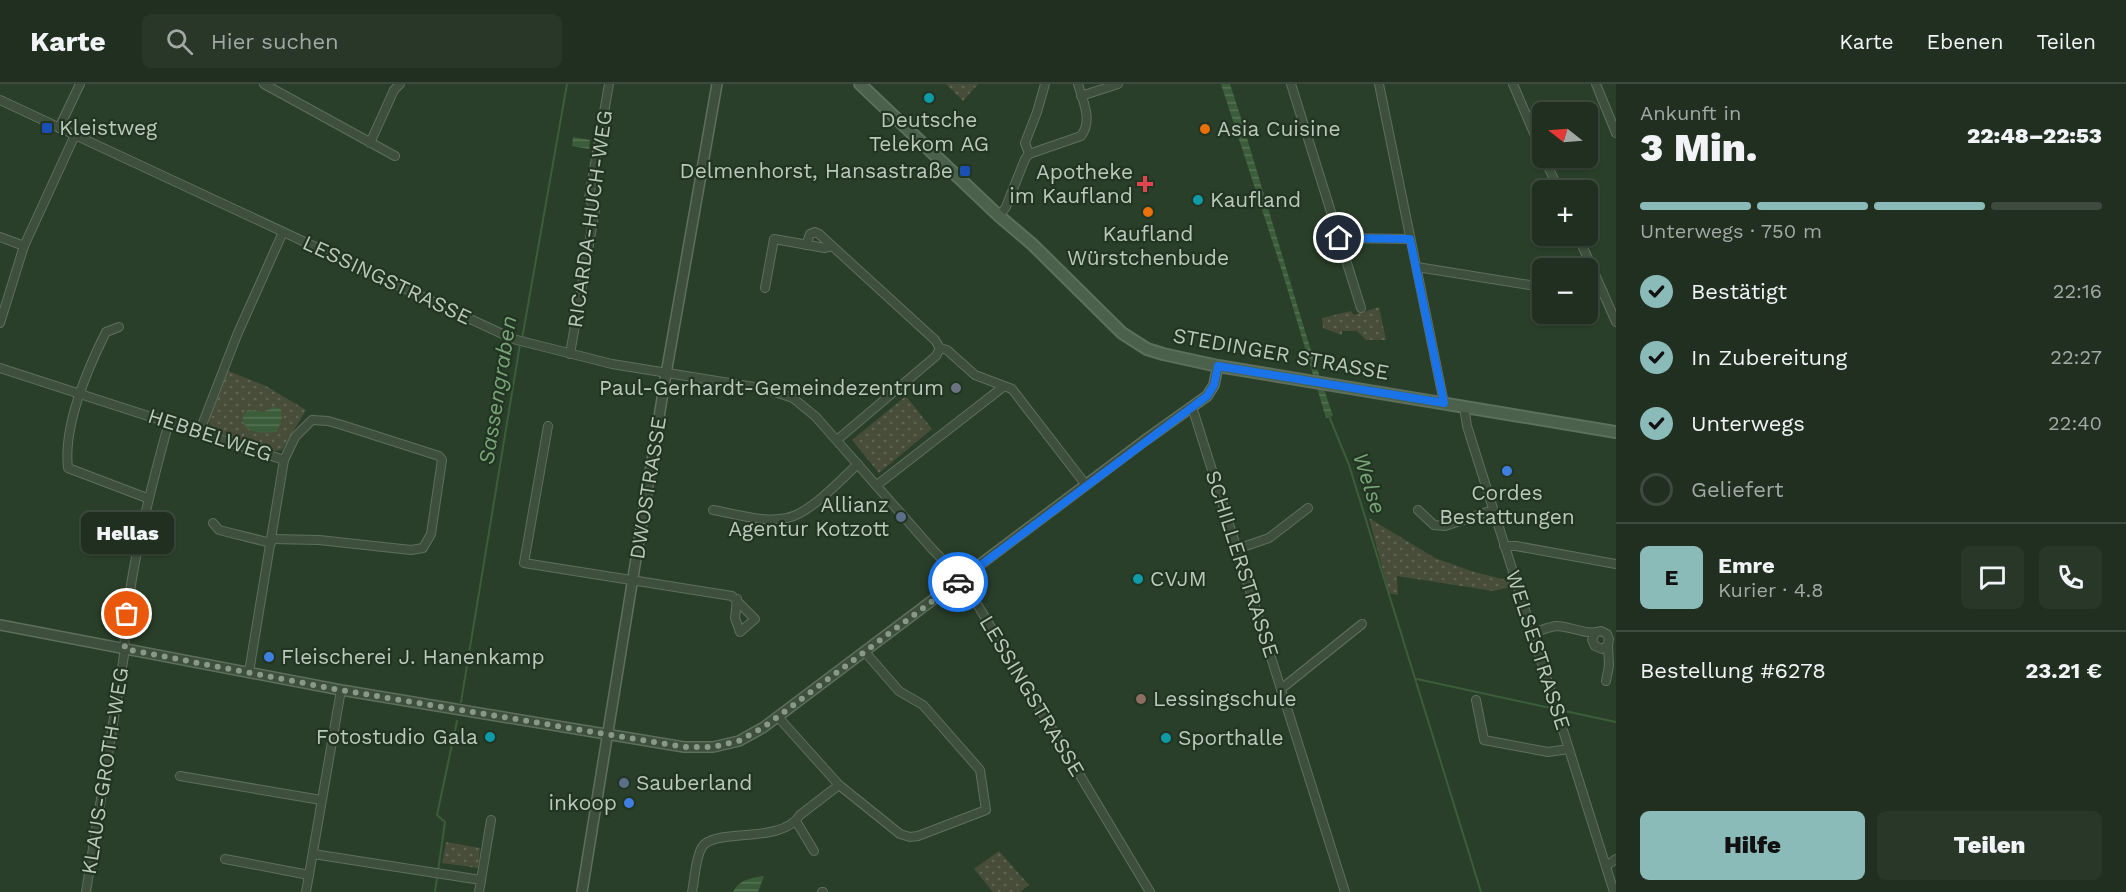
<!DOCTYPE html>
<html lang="de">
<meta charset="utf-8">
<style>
:root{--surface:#202f1f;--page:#283728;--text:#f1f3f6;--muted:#a2a9a4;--line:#3d4a3d;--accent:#8bbbb9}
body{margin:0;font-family:"Work Sans",sans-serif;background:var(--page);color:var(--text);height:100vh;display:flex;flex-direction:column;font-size:22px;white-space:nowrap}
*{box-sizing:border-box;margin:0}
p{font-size:20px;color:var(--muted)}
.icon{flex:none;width:33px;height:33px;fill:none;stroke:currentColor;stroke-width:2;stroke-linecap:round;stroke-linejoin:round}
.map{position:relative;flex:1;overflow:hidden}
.drawer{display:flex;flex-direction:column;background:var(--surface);width:510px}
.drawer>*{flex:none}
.needle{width:39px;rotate:287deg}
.tools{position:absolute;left:1532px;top:18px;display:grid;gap:12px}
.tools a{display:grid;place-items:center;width:66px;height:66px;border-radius:9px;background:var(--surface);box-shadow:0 2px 4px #0004,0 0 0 2px var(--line);font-size:30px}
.pin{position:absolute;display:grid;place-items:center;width:51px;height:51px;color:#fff;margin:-26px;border:3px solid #fff;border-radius:50%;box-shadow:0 2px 6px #0007}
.courier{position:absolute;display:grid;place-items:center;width:60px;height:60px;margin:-30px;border:4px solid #1a73e8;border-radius:50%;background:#fff;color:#222;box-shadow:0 2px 8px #0007}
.bubble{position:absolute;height:42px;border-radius:9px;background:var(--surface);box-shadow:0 2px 4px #0004,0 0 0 2px var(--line);font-size:20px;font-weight:800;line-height:42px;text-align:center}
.headline em{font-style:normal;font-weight:800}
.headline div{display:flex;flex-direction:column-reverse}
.headline{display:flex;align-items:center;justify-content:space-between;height:102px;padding:0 24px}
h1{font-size:39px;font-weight:800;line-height:45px}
.bar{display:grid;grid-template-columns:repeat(4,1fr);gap:9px 6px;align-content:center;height:72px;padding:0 24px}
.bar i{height:8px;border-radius:4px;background:var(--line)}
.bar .selected{background:var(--accent)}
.bar p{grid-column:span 4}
.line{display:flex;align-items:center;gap:15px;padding:0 24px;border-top:2px solid var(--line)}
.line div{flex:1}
.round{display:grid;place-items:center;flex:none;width:63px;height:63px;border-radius:9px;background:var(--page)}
ol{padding:0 24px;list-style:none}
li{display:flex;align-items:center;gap:18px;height:66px}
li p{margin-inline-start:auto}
li .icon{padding:6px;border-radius:50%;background:var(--accent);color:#111;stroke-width:4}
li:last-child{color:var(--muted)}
li i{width:33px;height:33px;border:3px solid var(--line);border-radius:50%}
.button{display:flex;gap:12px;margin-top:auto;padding:12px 24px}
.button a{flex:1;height:69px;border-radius:9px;background:var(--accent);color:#111;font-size:24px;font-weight:800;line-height:69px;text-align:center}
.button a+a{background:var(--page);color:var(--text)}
header{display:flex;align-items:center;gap:36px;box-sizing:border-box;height:84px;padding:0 30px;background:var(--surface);border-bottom:2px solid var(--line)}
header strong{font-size:28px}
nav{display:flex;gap:33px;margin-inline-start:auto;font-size:21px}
.search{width:420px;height:54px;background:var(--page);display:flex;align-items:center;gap:15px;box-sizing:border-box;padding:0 21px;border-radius:9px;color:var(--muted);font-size:22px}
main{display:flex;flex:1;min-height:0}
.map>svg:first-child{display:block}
.park{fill:url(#park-dots)}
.water{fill:url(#water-rules)}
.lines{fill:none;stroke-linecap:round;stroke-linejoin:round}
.stream{stroke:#3b5d3a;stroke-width:2}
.minor-casing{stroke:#5e6f5e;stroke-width:10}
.tertiary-casing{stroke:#5e6f5e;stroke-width:12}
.secondary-casing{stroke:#5e6f5e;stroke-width:14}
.minor{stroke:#3e4f3d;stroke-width:8}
.tertiary{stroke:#3e4f3d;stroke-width:9}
.secondary{stroke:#4b614b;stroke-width:10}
.done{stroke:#889987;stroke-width:6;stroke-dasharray:0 10.8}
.route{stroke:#1a73e8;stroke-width:8}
.culture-dot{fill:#0f9aa8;stroke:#223422;stroke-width:2}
.transit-dot{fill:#1a4fb4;stroke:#223422;stroke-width:2}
.food-dot{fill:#e8710a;stroke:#223422;stroke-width:2}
.health-dot{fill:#e0444e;stroke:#223422;stroke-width:2}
.worship-dot{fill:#6b7280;stroke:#223422;stroke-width:2}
.shop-dot{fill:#3f7fe0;stroke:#223422;stroke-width:2}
.service-dot{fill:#5c6f8a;stroke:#223422;stroke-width:2}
.education-dot{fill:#8d6e63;stroke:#223422;stroke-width:2}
.labels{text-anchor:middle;stroke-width:4.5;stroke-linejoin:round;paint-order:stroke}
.poi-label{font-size:21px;fill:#bac9b9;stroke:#223422;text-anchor:start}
.street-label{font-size:21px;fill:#bac9b9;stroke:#223422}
.water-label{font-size:22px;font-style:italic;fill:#79a477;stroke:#223422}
</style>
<header>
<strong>Karte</strong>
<div class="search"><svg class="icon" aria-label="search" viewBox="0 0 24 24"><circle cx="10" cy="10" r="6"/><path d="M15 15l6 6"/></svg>Hier suchen</div>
<nav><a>Karte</a><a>Ebenen</a><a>Teilen</a></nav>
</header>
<main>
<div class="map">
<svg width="1616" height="808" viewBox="0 0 1616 808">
<defs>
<pattern id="park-dots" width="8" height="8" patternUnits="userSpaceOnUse" patternTransform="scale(1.5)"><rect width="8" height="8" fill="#474d38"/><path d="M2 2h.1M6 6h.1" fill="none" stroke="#5f6553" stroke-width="1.8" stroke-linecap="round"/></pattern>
<pattern id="water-rules" width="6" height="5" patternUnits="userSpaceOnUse" patternTransform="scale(1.5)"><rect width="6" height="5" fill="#3b5d3a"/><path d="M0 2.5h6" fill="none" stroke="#557354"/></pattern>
</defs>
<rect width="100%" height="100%" fill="#2a3f29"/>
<g class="park">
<polygon points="946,0 978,0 963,17"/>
<polygon points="1379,223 1386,256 1366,256 1357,247 1342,247 1342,251 1323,244 1322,234 1351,227 1354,231"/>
<path d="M226,286L266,302L306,326L282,366L275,367L211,347C204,329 220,303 226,286Z"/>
<polygon points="906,312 932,345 879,389 852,356"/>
<polygon points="1369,434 1435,474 1471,487 1510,497 1511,503 1493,507 1397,492 1398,511 1389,509"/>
<polygon points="446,758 480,764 478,784 442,779"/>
<polygon points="999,767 1029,801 1020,808 993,808 974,785"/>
</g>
<g class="water">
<polygon points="1221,0 1230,0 1240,31 1308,257 1333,332 1326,334 1282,187"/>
<polygon points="573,53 590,56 589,65 572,62"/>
<path d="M274,323L281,325L282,334L277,348C267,348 250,351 244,340C241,334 243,330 248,326L264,328Z"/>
<path d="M764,792L758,808H733C740,795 751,794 764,792Z"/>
</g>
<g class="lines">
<g class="stream">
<polyline points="522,255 567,0"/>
<polyline points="1329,332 1349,381 1481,808"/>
<polyline points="1417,595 1555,625"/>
<polyline points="461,618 520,260"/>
<polyline points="1560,626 1616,638"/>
<polyline points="435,808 445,738 437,731 457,637"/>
</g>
<defs>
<g id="minor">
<polyline points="264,0 395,72"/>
<polyline points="1291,0 1361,224"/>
<polyline points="1379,0 1444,319"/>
<polyline points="1513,0 1542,68"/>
<polyline points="1596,0 1616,49"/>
<polyline points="1081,12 1118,0"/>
<polyline points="0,16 513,255 612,280 766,305 793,314 816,333 933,466 962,495 1150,808"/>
<polyline points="59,44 80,0"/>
<polyline points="370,59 394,6 400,0"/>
<polyline points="1029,70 1025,59 1037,28 1045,0"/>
<polyline points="1544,74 1559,106"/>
<path d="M999,132L1006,123L1025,75L1029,70L1081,52C1093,37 1083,17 1078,0"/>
<polyline points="1578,152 1616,238"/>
<polyline points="0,153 24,162"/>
<polyline points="1339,154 1410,155"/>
<polyline points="806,161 810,150 815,148 819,150 935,256 940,264 947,266 975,291 1012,305 1086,401"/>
<polyline points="1417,183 1542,203"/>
<polyline points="765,204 774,155 825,164 832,162"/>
<polyline points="1587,210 1593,211 1603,208"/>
<polyline points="0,239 24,162 75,51"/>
<path d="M119,243L106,248C87,286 63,341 68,384L147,414"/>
<polyline points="570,270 595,126 589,114 609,0"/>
<polyline points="0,284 284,376 295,353 312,336 328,337 342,341 439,372 442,376 431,450 423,464 411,466 319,456 272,455"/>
<polyline points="1464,322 1467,342 1614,808"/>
<polyline points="1190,325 1194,329 1345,808"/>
<polyline points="548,342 524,479 732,512 755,535 740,548 735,534 737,515"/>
<polyline points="199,349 237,251 283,148"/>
<polyline points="837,356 936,272 940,264"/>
<polyline points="877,401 1003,303"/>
<path d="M713,426C736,430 764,439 787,434C811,429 840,396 858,380"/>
<polyline points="1418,426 1434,441 1445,442 1493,426"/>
<polyline points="213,439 219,446 271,459"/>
<polyline points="1504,462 1516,462 1616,480"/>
<polyline points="1237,465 1269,454 1308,424"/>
<path d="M1532,549C1540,547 1548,543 1556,542C1571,542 1587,552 1601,547L1607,550L1609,555L1608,561L1602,565L1595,562L1592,556L1595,549"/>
<polyline points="249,588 284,376"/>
<polyline points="1606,597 1609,582 1608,561"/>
<polyline points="1281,605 1362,540"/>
<polyline points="1476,616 1484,656 1548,668 1569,665"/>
<polyline points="778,633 839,701 900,750 910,753 918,752 986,726 980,686 923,621 899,607 865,568"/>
<polyline points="180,692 321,716"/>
<polyline points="796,737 814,767"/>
<polyline points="313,770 481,796"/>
<polyline points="225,775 309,791"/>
<polyline points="1606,782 1616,775"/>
<path d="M86,808L125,565C123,543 128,522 131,501C140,445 154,392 169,338"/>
<polyline points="306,808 341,606"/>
<polyline points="479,808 491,736"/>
<path d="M692,808C695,794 695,775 702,763C715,743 782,761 800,731L839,701"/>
<polyline points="822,808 823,808"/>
</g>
<g id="tertiary">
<polyline points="0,541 341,606 684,663 713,663 739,657 764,643 1144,357 1207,312 1214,301 1218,282"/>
<polyline points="582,808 666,290 717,0"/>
</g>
<polyline id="secondary" points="860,0 999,132 1032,160 1122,249 1147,265 1163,270 1218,282 1616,348"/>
</defs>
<use href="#minor" class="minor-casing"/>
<use href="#tertiary" class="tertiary-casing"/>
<use href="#secondary" class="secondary-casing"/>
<use href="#minor" class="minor"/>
<use href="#tertiary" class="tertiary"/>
<use href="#secondary" class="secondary"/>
</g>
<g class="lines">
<polyline class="done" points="127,530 124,550 125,565 340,606 684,663 713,663 739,657 764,643 958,498"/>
<polyline class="route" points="958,498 1207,312 1214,301 1218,282 1444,319 1410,155 1339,154"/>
</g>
<g class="culture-dot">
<circle cx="929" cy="14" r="6"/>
<circle cx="1198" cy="116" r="6"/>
<circle cx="1138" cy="495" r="6"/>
<circle cx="490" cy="653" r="6"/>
<circle cx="1166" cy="654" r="6"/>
</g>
<g class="transit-dot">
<rect x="41" y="38" width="12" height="12" rx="3"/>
<rect x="959" y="81" width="12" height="12" rx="3"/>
</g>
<g class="food-dot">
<circle cx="1205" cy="45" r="6"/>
<circle cx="1148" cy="128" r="6"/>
</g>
<path class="health-dot" d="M1142 91h6v6h6v6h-6v6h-6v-6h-6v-6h6z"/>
<circle class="worship-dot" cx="956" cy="304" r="6"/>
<g class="shop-dot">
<circle cx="1507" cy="387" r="6"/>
<circle cx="269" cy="573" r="6"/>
<circle cx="629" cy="719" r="6"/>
</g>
<g class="service-dot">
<circle cx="901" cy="433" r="6"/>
<circle cx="624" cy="699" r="6"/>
</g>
<circle class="education-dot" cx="1141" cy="615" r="6"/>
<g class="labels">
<g class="poi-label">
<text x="929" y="43" text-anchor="middle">Deutsche<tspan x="929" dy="24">Telekom AG</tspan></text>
<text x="59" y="51">Kleistweg</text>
<text x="1217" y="52">Asia Cuisine</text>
<text x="953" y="94" text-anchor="end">Delmenhorst, Hansastraße</text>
<text x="1133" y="95" text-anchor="end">Apotheke<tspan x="1133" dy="24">im Kaufland</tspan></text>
<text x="1210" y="123">Kaufland</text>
<text x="1148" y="157" text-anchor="middle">Kaufland<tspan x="1148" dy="24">Würstchenbude</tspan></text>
<text x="944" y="311" text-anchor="end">Paul-Gerhardt-Gemeindezentrum</text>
<text x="1507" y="416" text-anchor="middle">Cordes<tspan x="1507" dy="24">Bestattungen</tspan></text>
<text x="889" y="428" text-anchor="end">Allianz<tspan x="889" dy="24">Agentur Kotzott</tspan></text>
<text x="1150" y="502">CVJM</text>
<text x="281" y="580">Fleischerei J. Hanenkamp</text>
<text x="1153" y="622">Lessingschule</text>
<text x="478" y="660" text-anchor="end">Fotostudio Gala</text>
<text x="1178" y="661">Sporthalle</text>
<text x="636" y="706">Sauberland</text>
<text x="617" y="726" text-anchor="end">inkoop</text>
</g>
<g class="street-label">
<text transform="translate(590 135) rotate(-82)" y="7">RICARDA-HUCH-WEG</text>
<text transform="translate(387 196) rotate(25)" y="7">LESSINGSTRASSE</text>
<text transform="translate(1281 270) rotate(10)" y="7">STEDINGER STRASSE</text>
<text transform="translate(210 351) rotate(18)" y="7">HEBBELWEG</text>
<text transform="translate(648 404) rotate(-81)" y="7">DWOSTRASSE</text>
<text transform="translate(1242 480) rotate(72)" y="7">SCHILLERSTRASSE</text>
<text transform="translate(1538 566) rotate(72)" y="7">WELSESTRASSE</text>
<text transform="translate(1032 612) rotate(59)" y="7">LESSINGSTRASSE</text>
<text transform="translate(105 687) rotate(-81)" y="7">KLAUS-GROTH-WEG</text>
</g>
<g class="water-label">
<text transform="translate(497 306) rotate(-81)" y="8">Sassengraben</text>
<text transform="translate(1370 399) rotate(72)" y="8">Welse</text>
</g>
</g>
</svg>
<div class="tools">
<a><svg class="needle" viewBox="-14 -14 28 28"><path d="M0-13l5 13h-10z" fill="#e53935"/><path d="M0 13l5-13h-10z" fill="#a2a9a4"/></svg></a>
<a>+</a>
<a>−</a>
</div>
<div class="pin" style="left:127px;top:530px;background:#ea580c"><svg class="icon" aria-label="bag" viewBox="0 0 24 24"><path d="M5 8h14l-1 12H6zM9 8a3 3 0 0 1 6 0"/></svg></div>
<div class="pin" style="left:1339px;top:154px;background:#1f2937"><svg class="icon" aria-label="home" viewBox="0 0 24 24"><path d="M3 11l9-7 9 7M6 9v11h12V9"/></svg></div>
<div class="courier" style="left:958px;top:498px"><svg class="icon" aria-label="car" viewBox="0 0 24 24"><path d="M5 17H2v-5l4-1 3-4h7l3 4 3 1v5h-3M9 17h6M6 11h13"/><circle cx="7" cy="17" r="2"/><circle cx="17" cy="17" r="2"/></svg></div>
<div class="bubble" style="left:81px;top:428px;width:93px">Hellas</div>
</div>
<section class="drawer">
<div class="headline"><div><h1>3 Min.</h1><p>Ankunft in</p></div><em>22:48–22:53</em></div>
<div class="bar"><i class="selected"></i><i class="selected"></i><i class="selected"></i><i></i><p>Unterwegs · 750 m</p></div>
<ol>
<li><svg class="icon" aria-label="check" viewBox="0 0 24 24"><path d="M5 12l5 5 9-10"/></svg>Bestätigt<p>22:16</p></li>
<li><svg class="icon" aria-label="check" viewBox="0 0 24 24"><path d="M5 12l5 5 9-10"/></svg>In Zubereitung<p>22:27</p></li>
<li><svg class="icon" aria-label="check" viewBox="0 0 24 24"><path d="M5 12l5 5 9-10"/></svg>Unterwegs<p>22:40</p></li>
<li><i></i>Geliefert</li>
</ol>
<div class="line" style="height:108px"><b class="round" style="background:var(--accent);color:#111">E</b><div><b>Emre</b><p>Kurier · 4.8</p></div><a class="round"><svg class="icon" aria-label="chat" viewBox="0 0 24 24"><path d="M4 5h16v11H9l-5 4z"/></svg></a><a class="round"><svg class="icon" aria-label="phone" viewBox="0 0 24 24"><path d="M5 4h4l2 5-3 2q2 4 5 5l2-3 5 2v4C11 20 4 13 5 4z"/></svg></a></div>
<div class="line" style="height:78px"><div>Bestellung #6278</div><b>23.21 €</b></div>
<div class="button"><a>Hilfe</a><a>Teilen</a></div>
</section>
</main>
